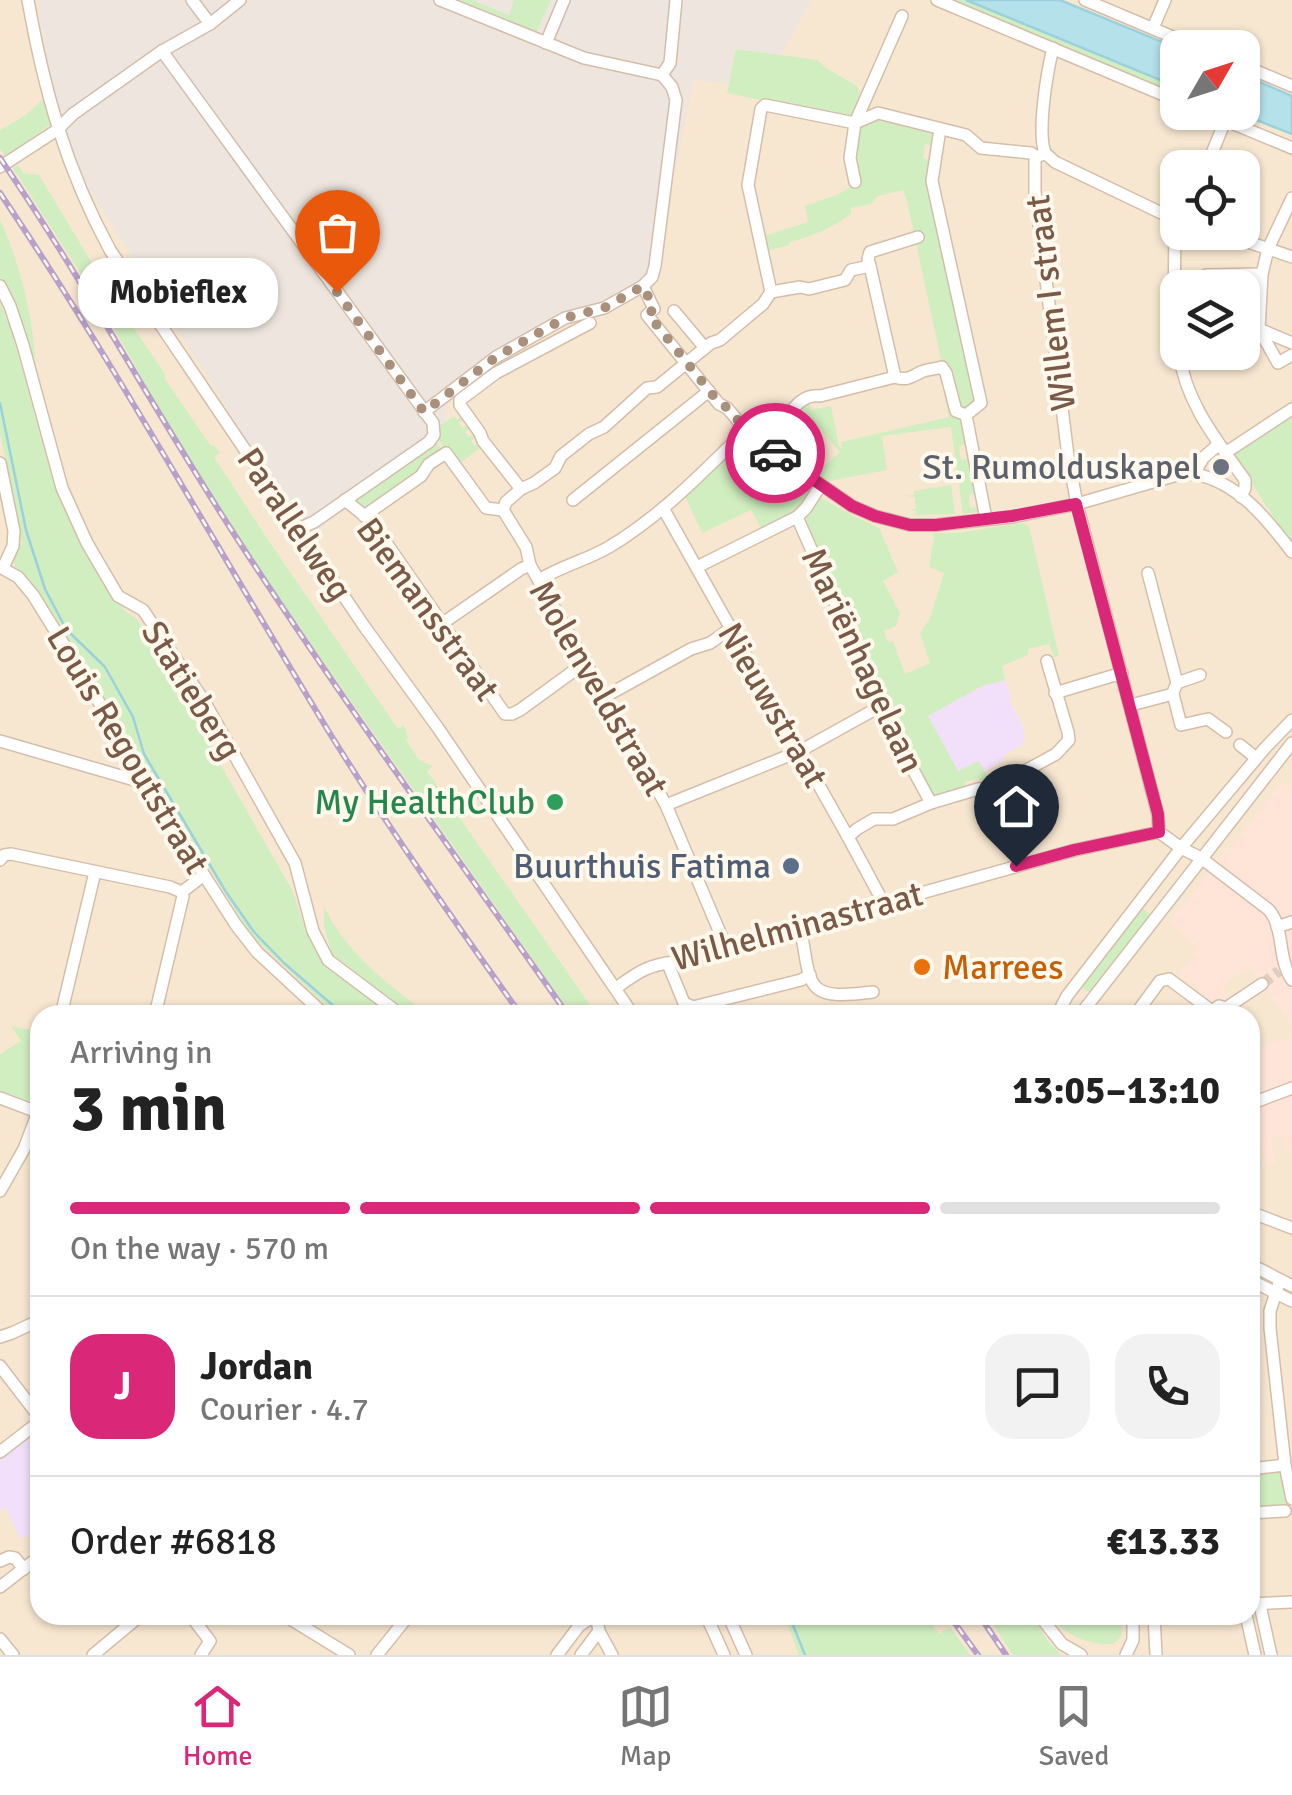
<!DOCTYPE html>
<meta charset="utf-8">
<style>
:root{--surface:#fff;--page:#f2f2f2;--text:#222;--muted:#767676;--line:#e0e0e0;--accent:#db2777}
body{margin:0;font-family:Signika,sans-serif;background:var(--page);color:var(--text);height:100vh;display:flex;flex-direction:column;font-size:38px;white-space:nowrap}
*{box-sizing:border-box;margin:0}
p{font-size:32px;color:var(--muted)}
.icon{flex:none;width:55px;height:55px;fill:none;stroke:currentColor;stroke-width:2;stroke-linecap:round;stroke-linejoin:round}
.map{position:relative;flex:1;overflow:hidden}
.side{position:absolute;left:30px;top:1005px;width:1230px;height:620px;display:flex;flex-direction:column;background:var(--surface);border-radius:30px;box-shadow:0 2px 8px #0004}
.side>*{flex:none}
.needle{width:65px;rotate:51deg}
.tools{position:absolute;left:1160px;top:30px;display:grid;gap:20px}
.tools a{display:grid;place-items:center;width:100px;height:100px;border-radius:20px;background:var(--surface);box-shadow:0 2px 8px #0004;font-size:50px}
.pin{position:absolute;display:grid;place-items:center;width:85px;height:85px;color:#fff;margin:-102px -42px;border-radius:50% 50% 50% 0;rotate:-45deg;box-shadow:0 0 10px #0007}
.pin .icon{rotate:45deg}
.courier{position:absolute;display:grid;place-items:center;width:100px;height:100px;margin:-50px;border:8px solid #db2777;border-radius:50%;background:#fff;color:#222;box-shadow:0 2px 12px #0007}
.bubble{position:absolute;height:70px;border-radius:30px;background:var(--surface);box-shadow:0 2px 8px #0004;font-size:32px;font-weight:700;line-height:70px;text-align:center}
.overview em{font-style:normal;font-weight:700}
.overview div{display:flex;flex-direction:column-reverse}
.overview{display:flex;align-items:center;justify-content:space-between;height:170px;padding:0 40px}
h1{font-size:65px;font-weight:700;line-height:75px}
.bar{display:grid;grid-template-columns:repeat(4,1fr);gap:15px 10px;align-content:center;height:120px;padding:0 40px}
.bar i{height:12px;border-radius:8px;background:var(--line)}
.bar .current{background:var(--accent)}
.bar p{grid-column:span 4}
.line{display:flex;align-items:center;gap:25px;padding:0 40px;border-top:2px solid var(--line)}
.line div{flex:1}
.round{display:grid;place-items:center;flex:none;width:105px;height:105px;border-radius:30px;background:var(--page)}
.menu{display:flex;justify-content:space-around;align-items:center;height:140px;border-top:2px solid var(--line);background:var(--surface);font-size:28px;color:var(--muted)}
.menu a{display:grid;justify-items:center;gap:5px}
.menu .current{color:var(--accent)}
.map>svg:first-child{display:block}
.residential{fill:#f7e7d1;fill-rule:evenodd}
.commercial{fill:#ffe4d7}
.industrial{fill:#eee6de}
.education{fill:#f2e0fb}
.green{fill:#d1eec0}
.water{fill:#b5e1ea;stroke:#9bd1dd;stroke-width:2.5}
.lines{fill:none;stroke-linecap:round;stroke-linejoin:round}
.stream{stroke:#9bd1dd;stroke-width:2.5}
.minor-tunnel{stroke:#decebc;stroke-width:11;stroke-dasharray:11 5.5;stroke-linecap:butt}
.minor-casing{stroke:#d4beab;stroke-width:14}
.minor{stroke:#fff;stroke-width:11}
.rail-casing{stroke:#b8a0ca;stroke-width:6}
.rail{stroke:#fff8ec;stroke-width:2.5;stroke-dasharray:8;stroke-linecap:butt}
.done{stroke:#a9907d;stroke-width:10;stroke-dasharray:0 18}
.route{stroke:#db2777;stroke-width:12}
.worship-dot{fill:#6b7280;stroke:#fff8ec;stroke-width:4}
.leisure-dot{fill:#2e9e5b;stroke:#fff8ec;stroke-width:4}
.service-dot{fill:#5c6f8a;stroke:#fff8ec;stroke-width:4}
.food-dot{fill:#e8710a;stroke:#fff8ec;stroke-width:4}
.labels{text-anchor:middle;stroke-width:8;stroke-linejoin:round;paint-order:stroke}
.street-label{font-size:35px;fill:#7a5a46;stroke:#fff8ec}
.worship-label{font-size:35px;fill:#5b616d;stroke:#fff8ec;text-anchor:end}
.leisure-label{font-size:35px;fill:#27864d;stroke:#fff8ec;text-anchor:end}
.service-label{font-size:35px;fill:#4e5e75;stroke:#fff8ec;text-anchor:end}
.food-label{font-size:35px;fill:#c56008;stroke:#fff8ec;text-anchor:start}
</style>
<div class="map">
<svg width="1292" height="1655" viewBox="0 0 1292 1655">
<rect width="100%" height="100%" fill="#fff5e3"/>
<path class="residential" d="M0,0H1292V1655H0ZM1178,48H1242V112H1178ZM1178,168H1242V232H1178ZM1178,288H1242V352H1178ZM40,1015H1250V1615H40Z"/>
<g class="commercial">
<polygon points="1282,782 1292,790 1292,1025 1252,969 1234,974 1222,990 1230,1000 1223,1005 1216,1004 1179,974 1198,949 1184,938 1186,935 1170,923 1227,850 1234,849 1237,844 1236,842"/>
<polygon points="1292,1035 1292,1147 1286,1152 1282,1136 1271,1138 1276,1163 1264,1166 1261,1150 1250,1152 1250,1060 1252,1058 1250,1053 1279,1037 1281,1042"/>
</g>
<polygon class="industrial" points="37,0 812,0 762,88 694,80 653,279 570,321 504,361 448,401 445,440 313,533 290,509 78,171 51,87"/>
<g class="education">
<polygon points="1005,680 1011,697 1009,699 1024,728 1024,743 1003,756 1004,760 984,771 978,761 958,772 928,716 982,686"/>
<polygon points="36,1432 40,1437 40,1535 34,1540 25,1535 20,1539 6,1508 0,1509 0,1460"/>
</g>
<g class="green">
<polygon points="451,0 472,0 509,15 514,0 551,0 535,35"/>
<polygon points="949,0 966,0 1177,87 1177,96"/>
<polygon points="736,49 817,60 826,68 857,86 861,96 855,114 849,118 727,93"/>
<polygon points="44,98 51,124 5,157 0,149 0,130 26,115"/>
<path d="M869,119C889,123 921,123 935,138L933,146L925,144L923,158L930,160L928,178L976,410L962,413L944,374L907,201L903,190L878,196L871,204L851,208V214C834,227 808,238 789,242V245L767,251L764,236L808,222L805,206L839,194L861,180L856,156L859,127Z"/>
<polygon points="18,165 23,173 39,175 110,293 165,374 165,379 210,445 215,446 220,453 214,457 270,543 398,729 404,725 408,738 406,740 419,760 433,766 427,771 597,1015 572,1015 270,586 179,444 101,305 13,168"/>
<path d="M0,220C25,274 36,333 37,393L23,326L0,277Z"/>
<path d="M0,303L11,329L53,482L69,518L110,591L125,611L138,620L292,890C298,905 302,922 309,936C327,972 360,992 391,1015H336L251,935L32,583L26,575L15,567L14,560L22,542L0,433Z"/>
<path d="M944,393H948C951,405 955,410 961,421C964,427 964,437 965,444L959,446L961,460L968,459L975,494L969,495L970,508L978,507V512L963,514L951,427L882,436L887,470L829,481L817,472L840,452L801,407L809,403L811,410L831,406L839,446L842,450L841,442L949,417Z"/>
<polygon points="1292,415 1292,545 1233,455"/>
<polygon points="454,416 457,420 462,416 464,419 459,423 462,428 468,425 470,428 465,432 469,437 474,434 476,437 471,441 475,446 480,443 483,446 460,463 449,447 445,449 439,440 441,425"/>
<polygon points="435,441 443,451 417,474 413,473 375,500 369,507 359,506 354,501"/>
<polygon points="743,443 813,492 793,515 763,531 751,510 702,533 683,492 738,444"/>
<polygon points="951,485 955,514 910,515 916,514 915,511 909,510 916,509 915,497 906,496 914,495 914,491"/>
<polygon points="821,498 853,516 879,528 898,572 883,581 900,613 896,626 884,631 888,642 893,641 905,674 930,663 920,633 930,618 944,573 929,567 934,537 932,533 957,533 1022,523 1029,526 1059,656 1054,657 1049,644 1028,649 1028,655 1002,666 1005,680 982,686 928,716 958,771 979,761 991,784 982,786 979,778 965,782 966,789 938,797 932,792 891,716 806,527 807,511"/>
<path d="M324,906C345,953 389,984 428,1015H411L332,954L324,926Z"/>
<polygon points="1139,906 1151,915 1091,994 1079,985"/>
<polygon points="11,1026 40,1032 40,1108 0,1093 0,1054 21,1041"/>
<polygon points="1279,1470 1283,1475 1286,1501 1292,1514 1250,1510 1250,1471"/>
<polygon points="784,1615 925,1615 939,1634 950,1627 970,1655 799,1655"/>
<polygon points="987,1615 1032,1615 1047,1640 1061,1655 1013,1655"/>
<path d="M1050,1615H1121V1637L1113,1644C1087,1645 1066,1636 1050,1615Z"/>
</g>
<g class="water">
<polygon points="966,0 1060,0 1177,48 1177,87"/>
<polygon points="1243,75 1292,96 1292,134 1239,113 1242,112"/>
</g>
<g class="lines">
<g class="stream">
<polyline points="0,403 26,530 45,589 66,629 105,667 133,717 144,754 226,892 254,932 284,963 344,1015"/>
<polyline points="789,1615 805,1655"/>
</g>
<polyline class="minor-tunnel" points="1262,984 1279,971"/>
<defs>
<g id="minor">
<path d="M28,0C44,90 66,169 110,250L364,626L438,728L633,1015"/>
<polyline points="192,0 210,24"/>
<polyline points="440,0 584,58 662,75"/>
<polyline points="937,0 1178,101"/>
<polyline points="1085,0 1199,48"/>
<polyline points="1153,28 1165,0"/>
<polyline points="546,43 564,0"/>
<polyline points="162,51 433,423 434,435 429,442 314,522 298,529"/>
<polyline points="1242,65 1292,86"/>
<polyline points="662,75 670,63 676,0"/>
<polyline points="1205,112 1292,148"/>
<polyline points="940,129 932,181 981,403 966,415 986,519"/>
<path d="M1045,153L1037,157L1035,160V192L1068,456L1077,504L1158,815L1159,832L1181,848L1201,858L1269,910C1285,929 1277,958 1292,980"/>
<polyline points="1045,153 1055,162 1178,221"/>
<path d="M1045,153C1037,131 1047,72 1053,48"/>
<polyline points="0,167 57,130 73,114 162,51 210,24 240,0"/>
<polyline points="1206,168 1225,121"/>
<polyline points="1170,173 1178,176"/>
<polyline points="855,182 850,158 855,123 902,16"/>
<polyline points="1292,198 1268,249 1262,274 1259,329 1278,363 1292,355"/>
<polyline points="1175,220 1174,313 1178,340"/>
<polyline points="1219,232 1292,257"/>
<polyline points="870,266 868,259 870,252 918,237"/>
<polyline points="1206,275 1262,274"/>
<polyline points="0,286 10,306 23,345 62,488 87,543 118,596 143,610 204,701 295,863 313,931 328,960 401,1015"/>
<polyline points="643,286 654,309 647,315 719,404 727,408 746,430 760,442 852,506 875,516 910,525 935,525 1012,517 1077,504 1177,475 1194,474 1203,458 1219,444"/>
<polyline points="771,292 748,185 761,109 765,105 855,123 878,113 966,135 981,148 1031,153 1037,157"/>
<polyline points="674,311 705,348"/>
<polyline points="1259,329 1292,343"/>
<path d="M1179,352C1185,402 1217,441 1245,480V488L1241,497"/>
<polyline points="424,412 496,357 565,318 604,308 643,286 652,277 655,266 676,100 672,87 662,75"/>
<path d="M760,442C766,436 775,431 781,425C792,411 800,394 820,396L895,377C907,381 911,377 921,372C927,369 936,369 942,367L946,373L956,411L966,415"/>
<polyline points="1225,453 1292,409"/>
<polyline points="0,463 14,531 13,546 3,568"/>
<path d="M1194,474C1237,481 1267,519 1292,552"/>
<polyline points="521,489 483,441 480,433 460,405 460,400 496,373 590,323"/>
<polyline points="345,500 371,521 505,714 512,714 520,710 586,662"/>
<polyline points="573,500 709,391"/>
<polyline points="663,508 848,837 883,902"/>
<polyline points="503,510 506,502 521,489 534,483 555,468 561,456 589,434 604,427 647,388 657,387 711,343 720,340 763,304 771,292 800,287 809,289 845,280 851,270 870,266 895,377"/>
<polyline points="364,516 421,476 429,464 446,453 486,508 503,510 526,547 530,565 666,805 726,947"/>
<polyline points="797,517 891,729 931,803"/>
<polyline points="0,567 18,577 33,595 92,690 145,783 236,925 257,952 325,1015"/>
<polyline points="697,567 797,517 806,508 821,485"/>
<polyline points="1148,573 1177,683"/>
<path d="M539,580C561,566 587,560 609,547C661,516 703,472 746,430"/>
<polyline points="443,623 521,569 530,565"/>
<polyline points="1174,690 1177,683 1200,675"/>
<polyline points="1055,693 1122,673"/>
<polyline points="606,696 691,649 710,643 730,629"/>
<polyline points="1131,705 1173,694 1181,725 1208,719 1226,732"/>
<polyline points="0,741 145,783"/>
<polyline points="1240,745 1256,758"/>
<polyline points="666,805 800,751 881,706"/>
<polyline points="848,837 857,829 874,819 893,819 931,803 978,789 993,788 997,784 1012,778 1056,754 1069,740 1068,732 1047,661"/>
<polyline points="0,860 4,855 11,854 170,887 182,892 204,875"/>
<path d="M800,926C812,987 802,1001 873,992"/>
<polyline points="1277,927 1292,922"/>
<polyline points="668,964 684,1003 693,1007 801,980 810,975"/>
<path d="M616,988C637,973 647,965 674,962L1075,850L1159,832"/>
<polyline points="1087,1006 1099,1015"/>
<polyline points="61,1015 95,872"/>
<polyline points="155,1015 183,896 182,892"/>
<polyline points="1057,1015 1067,996 1181,848 1265,748 1292,720"/>
<polyline points="1080,1015 1292,743"/>
<polyline points="1135,1015 1160,981 1169,979 1212,1011"/>
<polyline points="1211,1015 1212,1011 1219,1006 1226,1008 1262,984"/>
<polyline points="0,1098 40,1113"/>
<polyline points="1250,1104 1292,1088"/>
<polyline points="0,1191 24,1149 38,1112"/>
<polyline points="1250,1212 1292,1228"/>
<polyline points="1250,1264 1292,1286"/>
<polyline points="1250,1280 1292,1301"/>
<polyline points="1280,1280 1270,1311 1270,1328 1285,1465 1292,1499"/>
<polyline points="0,1337 12,1333 40,1320"/>
<polyline points="0,1366 40,1418"/>
<polyline points="0,1452 40,1421"/>
<polyline points="1250,1469 1285,1465"/>
<polyline points="1250,1513 1285,1511"/>
<polyline points="0,1561 9,1557 15,1558 24,1569"/>
<polyline points="0,1587 40,1556"/>
<polyline points="1250,1604 1292,1602"/>
<polyline points="1260,1605 1271,1655"/>
<polyline points="190,1615 210,1641 201,1655"/>
<polyline points="284,1615 349,1655"/>
<polyline points="596,1615 599,1631 612,1655"/>
<polyline points="706,1615 724,1655"/>
<polyline points="728,1615 746,1655"/>
<polyline points="1039,1615 1062,1644 1081,1655"/>
<polyline points="1154,1615 1156,1655"/>
<polyline points="1246,1615 1255,1655"/>
<polyline points="0,1639 13,1655"/>
<polyline points="93,1655 141,1615"/>
<polyline points="377,1655 409,1615"/>
<polyline points="557,1655 579,1626 595,1615"/>
<polyline points="581,1655 599,1631"/>
<polyline points="1126,1655 1133,1640 1133,1615"/>
</g>
</defs>
<use href="#minor" class="minor-casing"/>
<use href="#minor" class="minor"/>
<defs>
<g id="rail">
<path d="M0,158C84,281 155,412 236,537C341,699 456,856 568,1015"/>
<path d="M0,193C117,367 219,552 329,732C389,829 455,922 521,1015"/>
<polyline points="949,1615 978,1655"/>
<polyline points="979,1615 1006,1655"/>
</g>
</defs>
<use href="#rail" class="rail-casing"/>
<use href="#rail" class="rail"/>
</g>
<g class="lines">
<polyline class="done" points="337,292 424,412 496,357 565,318 604,308 643,286 654,309 648,314 720,404 728,408 746,430 775,453"/>
<polyline class="route" points="775,453 852,506 875,516 910,525 936,525 1012,516 1076,504 1158,814 1159,832 1074,850 1016,866"/>
</g>
<circle class="worship-dot" cx="1221" cy="467" r="10"/>
<circle class="leisure-dot" cx="555" cy="802" r="10"/>
<circle class="service-dot" cx="791" cy="866" r="10"/>
<circle class="food-dot" cx="922" cy="967" r="10"/>
<g class="labels">
<g class="street-label">
<text transform="translate(1050 303) rotate(-97)" y="12">Willem I straat</text>
<text transform="translate(295 524) rotate(56)" y="12">Parallelweg</text>
<text transform="translate(428 609) rotate(54)" y="12">Biemansstraat</text>
<text transform="translate(863 660) rotate(65)" y="12">Mariënhagelaan</text>
<text transform="translate(599 688) rotate(60)" y="12">Molenveldstraat</text>
<text transform="translate(192 690) rotate(58)" y="12">Statieberg</text>
<text transform="translate(773 705) rotate(60)" y="12">Nieuwstraat</text>
<text transform="translate(128 750) rotate(59)" y="12">Louis Regoutstraat</text>
<text transform="translate(797 926) rotate(-15)" y="12">Wilhelminastraat</text>
</g>
<g class="worship-label">
<text x="1201" y="479">St. Rumolduskapel</text>
</g>
<g class="leisure-label">
<text x="535" y="814">My HealthClub</text>
</g>
<g class="service-label">
<text x="771" y="878">Buurthuis Fatima</text>
</g>
<g class="food-label">
<text x="942" y="979">Marrees</text>
</g>
</g>
</svg>
<div class="tools">
<a><svg class="needle" viewBox="-14 -14 28 28"><path d="M0-13l5 13h-10z" fill="#e53935"/><path d="M0 13l5-13h-10z" fill="#767676"/></svg></a>
<a><svg class="icon" aria-label="locate" viewBox="0 0 24 24"><circle cx="12" cy="12" r="6"/><path d="M12 2v4M12 18v4M2 12h4M18 12h4"/></svg></a>
<a><svg class="icon" aria-label="layers" viewBox="0 0 24 24"><path d="M12 4l9 5-9 5-9-5zM3 14l9 5 9-5"/></svg></a>
</div>
<div class="pin" style="left:337px;top:292px;background:#ea580c"><svg class="icon" aria-label="bag" viewBox="0 0 24 24"><path d="M5 8h14l-1 12H6zM9 8a3 3 0 0 1 6 0"/></svg></div>
<div class="pin" style="left:1016px;top:866px;background:#1f2937"><svg class="icon" aria-label="home" viewBox="0 0 24 24"><path d="M3 11l9-7 9 7M6 9v11h12V9"/></svg></div>
<div class="courier" style="left:775px;top:453px"><svg class="icon" aria-label="car" viewBox="0 0 24 24"><path d="M5 17H2v-5l4-1 3-4h7l3 4 3 1v5h-3M9 17h6M6 11h13"/><circle cx="7" cy="17" r="2"/><circle cx="17" cy="17" r="2"/></svg></div>
<div class="bubble" style="left:78px;top:258px;width:200px">Mobieflex</div>
<section class="side">
<div class="overview"><div><h1>3 min</h1><p>Arriving in</p></div><em>13:05–13:10</em></div>
<div class="bar"><i class="current"></i><i class="current"></i><i class="current"></i><i></i><p>On the way · 570 m</p></div>
<div class="line" style="height:180px"><b class="round" style="background:var(--accent);color:#fff">J</b><div><b>Jordan</b><p>Courier · 4.7</p></div><a class="round"><svg class="icon" aria-label="chat" viewBox="0 0 24 24"><path d="M4 5h16v11H9l-5 4z"/></svg></a><a class="round"><svg class="icon" aria-label="phone" viewBox="0 0 24 24"><path d="M5 4h4l2 5-3 2q2 4 5 5l2-3 5 2v4C11 20 4 13 5 4z"/></svg></a></div>
<div class="line" style="height:130px"><div>Order #6818</div><b>€13.33</b></div>
</section>
</div>
<nav class="menu">
<a class="current"><svg class="icon" aria-label="home" viewBox="0 0 24 24"><path d="M3 11l9-7 9 7M6 9v11h12V9"/></svg>Home</a>
<a><svg class="icon" aria-label="map" viewBox="0 0 24 24"><path d="M3 6l6-2 6 2 6-2v14l-6 2-6-2-6 2zM9 4v14M15 6v14"/></svg>Map</a>
<a><svg class="icon" aria-label="saved" viewBox="0 0 24 24"><path d="M7 4h10v16l-5-4-5 4z"/></svg>Saved</a>
</nav>
